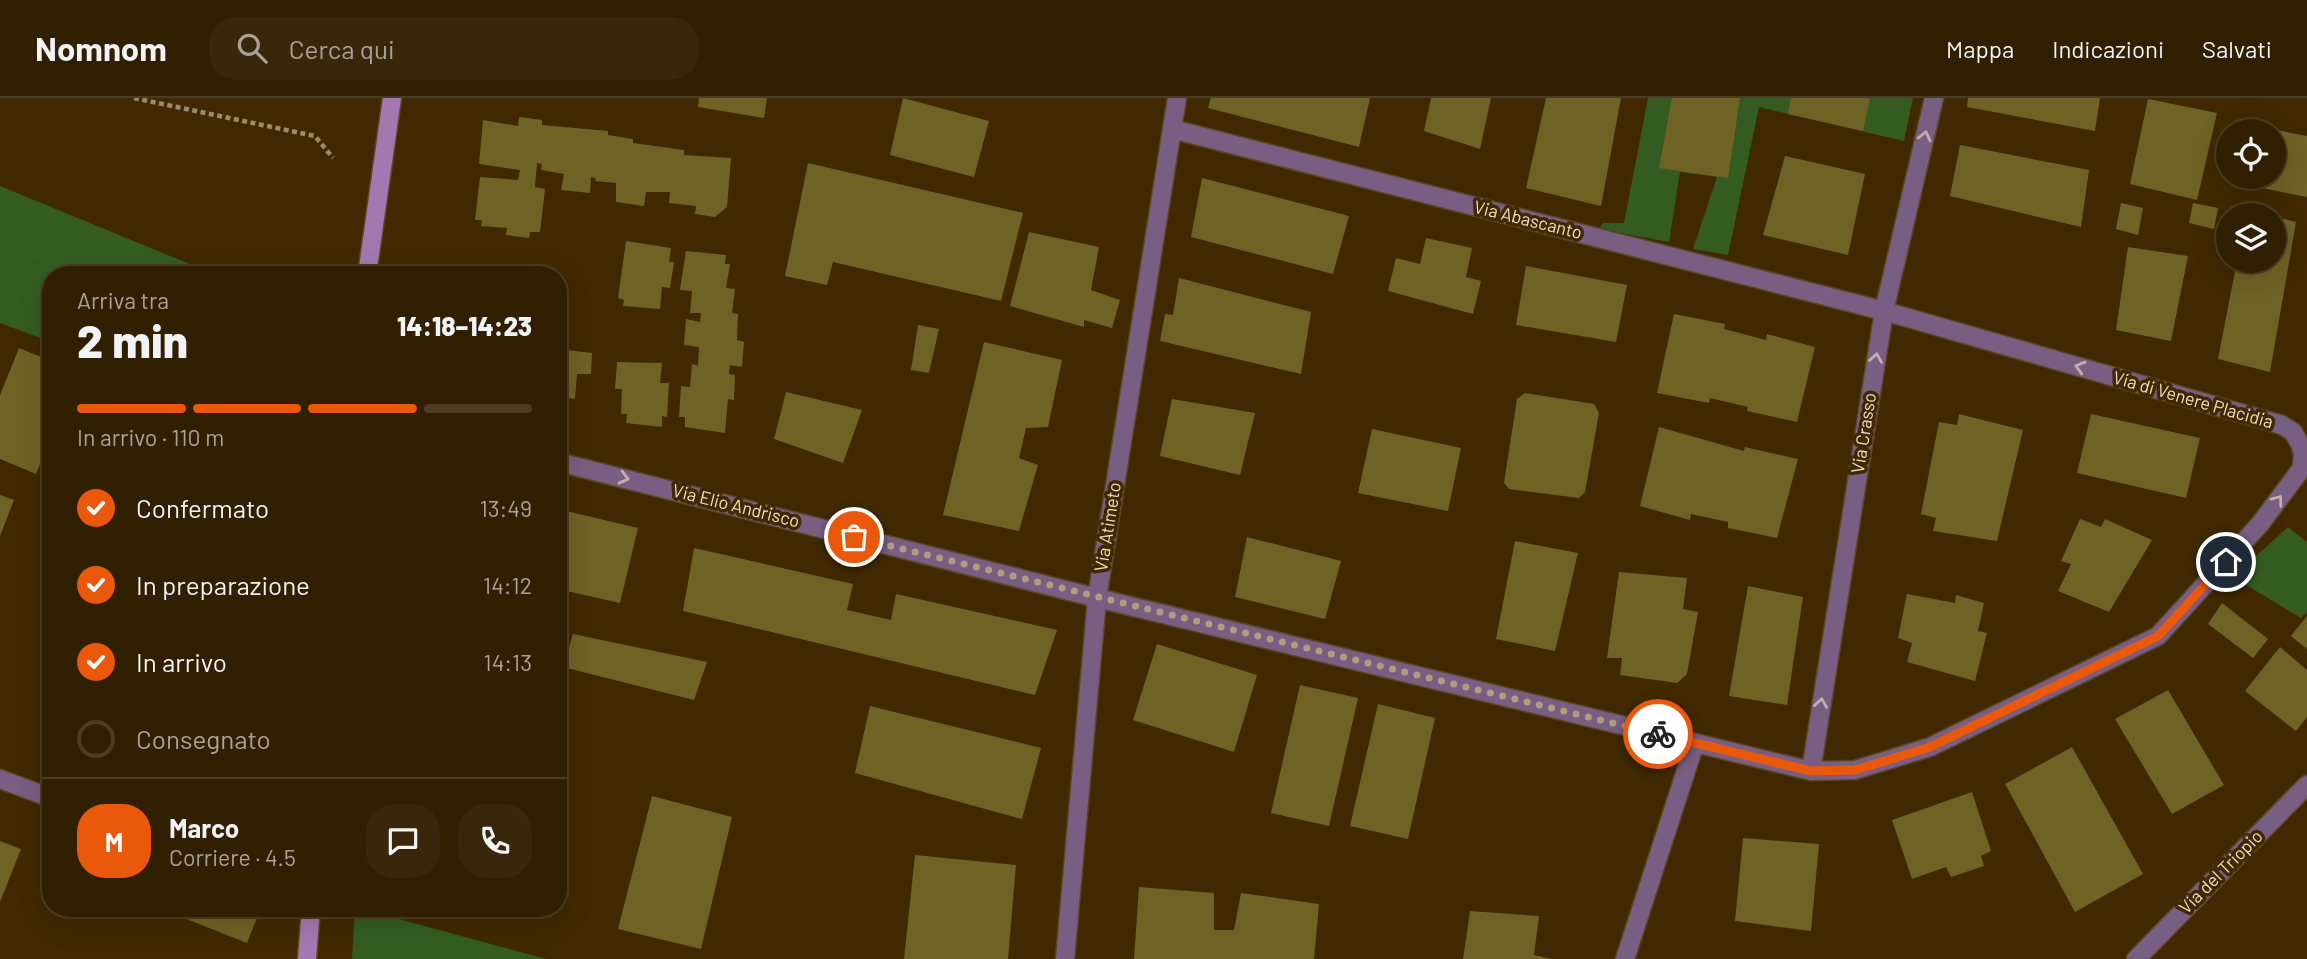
<!DOCTYPE html>
<html lang="it">
<meta charset="utf-8">
<style>
:root{--surface:#301f00;--page:#38270a;--text:#f1f3f6;--muted:#a8a299;--line:#4b3d22;--accent:#ea580c}
body{margin:0;font-family:Barlow,sans-serif;background:var(--page);color:var(--text);height:100vh;display:flex;flex-direction:column;font-size:26px;white-space:nowrap}
*{box-sizing:border-box;margin:0}
p{font-size:23px;color:var(--muted)}
.icon{flex:none;width:38px;height:38px;fill:none;stroke:currentColor;stroke-width:2;stroke-linecap:round;stroke-linejoin:round}
.map{position:relative;flex:1;overflow:hidden}
.details{position:absolute;left:42px;top:168px;width:525px;height:651px;display:flex;flex-direction:column;background:var(--surface);border-radius:28px;box-shadow:0 7px 28px #0002,0 0 0 2px var(--line)}
.details>*{flex:none}
.controls{position:absolute;left:2216px;top:21px;display:grid;gap:14px}
.controls a{display:grid;place-items:center;width:70px;height:70px;border-radius:50%;background:var(--surface);box-shadow:0 7px 28px #0002,0 0 0 2px var(--line);font-size:35px}
.pin{position:absolute;display:grid;place-items:center;width:60px;height:60px;color:#fff;margin:-30px;border:4px solid #fff;border-radius:50%;box-shadow:0 2px 7px #0007}
.courier{position:absolute;display:grid;place-items:center;width:70px;height:70px;margin:-35px;border:5px solid #ea580c;border-radius:50%;background:#fff;color:#222;box-shadow:0 2px 9px #0007}
.headline em{font-style:normal;font-weight:800}
.headline div{display:flex;flex-direction:column-reverse}
.headline{display:flex;align-items:center;justify-content:space-between;height:119px;padding:0 35px}
h1{font-size:46px;font-weight:800;line-height:52px}
.bar{display:grid;grid-template-columns:repeat(4,1fr);gap:10px 7px;align-content:center;height:84px;padding:0 35px}
.bar i{height:9px;border-radius:5px;background:var(--line)}
.bar .on{background:var(--accent)}
.bar p{grid-column:span 4}
.line{display:flex;align-items:center;gap:18px;padding:0 35px;border-top:2px solid var(--line)}
.line div{flex:1}
.round{display:grid;place-items:center;flex:none;width:74px;height:74px;border-radius:28px;background:var(--page)}
ol{padding:0 35px;list-style:none}
li{display:flex;align-items:center;gap:21px;height:77px}
li p{margin-inline-start:auto}
li .icon{padding:7px;border-radius:50%;background:var(--accent);color:#fff;stroke-width:4}
li:last-child{color:var(--muted)}
li i{width:38px;height:38px;border:4px solid var(--line);border-radius:50%}
header{display:flex;align-items:center;gap:42px;box-sizing:border-box;height:98px;padding:0 35px;background:var(--surface);border-bottom:2px solid var(--line)}
header strong{font-size:33px}
nav{display:flex;gap:38px;margin-inline-start:auto;font-size:24px}
.search{width:490px;height:63px;background:var(--page);display:flex;align-items:center;gap:18px;box-sizing:border-box;padding:0 24px;border-radius:28px;color:var(--muted);font-size:26px}
.map>svg:first-child{display:block}
.green{fill:#345c22}
.building{fill:#6f6225}
.lines{fill:none;stroke-linecap:round;stroke-linejoin:round}
.street-casing{stroke:#5c451f;stroke-width:21}
.secondary-casing{stroke:#5c451f;stroke-width:21}
.path{stroke:#9e8a69;stroke-width:4.5;stroke-dasharray:5 3.5;stroke-linecap:butt}
.street{stroke:#785e82;stroke-width:18}
.secondary{stroke:#a278b1;stroke-width:18}
.oneway{stroke:#c4afaa}
.done{stroke:#b09d7d;stroke-width:7;stroke-dasharray:0 12.6}
.route{stroke:#ea580c;stroke-width:9}
.labels{text-anchor:middle;stroke-width:7;stroke-linejoin:round;paint-order:stroke}
.street-label{font-size:18px;fill:#eddbc0;stroke:#402900}
</style>
<header>
<strong>Nomnom</strong>
<div class="search"><svg class="icon" aria-label="search" viewBox="0 0 24 24"><circle cx="10" cy="10" r="6"/><path d="M15 15l6 6"/></svg>Cerca qui</div>
<nav><a>Mappa</a><a>Indicazioni</a><a>Salvati</a></nav>
</header>
<div class="map">
<svg width="2307" height="861" viewBox="0 0 2307 861">
<rect width="100%" height="100%" fill="#402900"/>
<g class="green">
<polygon points="1648,0 1913,0 1904,43 1759,9 1728,157 1693,151 1717,79 1680,74 1669,144 1599,131 1603,125 1624,125"/>
<polygon points="0,88 192,167 188,177 51,177 51,244 0,225"/>
<polygon points="2288,429 2307,444 2307,514 2301,520 2233,479"/>
<polygon points="355,810 358,810 546,861 352,861"/>
</g>
<g class="building">
<polygon points="699,0 767,0 764,20 698,9"/>
<polygon points="903,0 989,23 974,79 890,57"/>
<polygon points="1211,0 1370,0 1359,49 1208,10"/>
<polygon points="1431,0 1491,0 1480,51 1424,33"/>
<polygon points="1546,0 1621,0 1601,108 1526,90"/>
<polygon points="1672,0 1740,0 1728,80 1659,70"/>
<polygon points="1791,0 1870,0 1863,33 1788,16"/>
<polygon points="1968,0 2100,0 2095,33 1967,9"/>
<polygon points="2148,1 2217,15 2197,102 2130,86"/>
<polygon points="519,19 542,22 542,27 608,33 608,37 633,41 633,45 684,52 684,57 731,60 727,109 715,119 695,116 696,108 669,105 670,94 646,94 644,108 616,104 616,85 595,83 596,80 591,79 590,95 561,92 564,76 541,72 542,66 537,65 535,89 545,91 540,134 530,134 529,140 506,137 507,130 481,128 482,122 475,122 480,79 518,82 520,72 479,66 483,22 518,28"/>
<polygon points="2261,29 2307,38 2307,99 2248,87 2250,79 2273,79 2273,33 2260,33"/>
<polygon points="1960,47 2089,72 2081,129 1950,98"/>
<polygon points="1785,58 1865,76 1848,157 1763,137"/>
<polygon points="808,65 1023,115 1001,203 833,164 827,187 785,178"/>
<polygon points="1202,80 1349,118 1333,176 1191,139"/>
<polygon points="2121,105 2143,110 2138,137 2116,131"/>
<polygon points="2193,105 2218,110 2214,131 2189,125"/>
<polygon points="2273,118 2296,124 2270,274 2218,261 2237,163 2273,163"/>
<polygon points="1029,134 1099,149 1091,192 1120,202 1112,230 1084,222 1084,229 1010,208"/>
<polygon points="1426,140 1472,150 1466,179 1481,183 1473,216 1388,193 1396,160 1420,166"/>
<polygon points="626,143 671,150 669,164 674,164 670,190 662,189 660,211 623,208 624,202 618,200"/>
<polygon points="2128,149 2188,158 2171,243 2116,232"/>
<polygon points="686,153 726,157 725,166 730,166 726,190 735,191 732,215 738,216 737,242 744,244 742,269 730,267 729,276 735,277 734,302 728,301 725,335 685,329 685,319 679,319 681,288 690,289 692,266 698,268 699,249 684,247 686,221 700,224 701,215 690,215 692,193 680,192"/>
<polygon points="1526,168 1627,187 1616,244 1516,227"/>
<polygon points="1179,180 1311,214 1301,276 1160,243 1165,216 1173,217"/>
<polygon points="1674,216 1725,226 1724,231 1766,242 1767,236 1815,249 1797,324 1747,313 1748,309 1710,300 1709,305 1657,295"/>
<polygon points="918,227 939,231 929,275 911,272"/>
<polygon points="984,244 1062,262 1048,329 1026,330 1019,360 1038,367 1019,433 943,417"/>
<polygon points="19,250 51,263 51,340 36,376 0,361 0,297"/>
<polygon points="558,251 592,255 591,276 577,276 575,301 558,299"/>
<polygon points="617,264 662,265 660,285 669,285 667,319 662,318 662,329 626,325 627,316 621,316 622,291 615,291"/>
<polygon points="786,294 862,312 843,365 774,341"/>
<polygon points="1525,295 1594,306 1599,315 1585,394 1579,400 1509,391 1504,385 1517,301"/>
<polygon points="1172,301 1255,315 1240,377 1160,358"/>
<polygon points="1959,316 2023,332 1997,443 1933,433 1936,420 1921,416 1939,324 1957,327"/>
<polygon points="2091,316 2200,340 2186,400 2077,375"/>
<polygon points="1659,329 1744,353 1745,349 1798,361 1777,440 1728,430 1728,424 1691,416 1690,422 1640,408"/>
<polygon points="1372,331 1461,350 1448,413 1358,395"/>
<polygon points="0,397 14,402 0,438"/>
<polygon points="558,411 638,430 620,505 558,491"/>
<polygon points="2080,421 2101,429 2105,421 2152,442 2109,514 2058,493 2071,466 2061,463"/>
<polygon points="1247,439 1341,463 1325,521 1235,499"/>
<polygon points="1515,443 1578,455 1555,553 1496,541"/>
<polygon points="694,450 853,486 847,512 891,522 896,496 1057,532 1035,597 683,513"/>
<polygon points="1619,474 1687,480 1683,511 1698,514 1687,576 1677,585 1620,577 1622,560 1607,560"/>
<polygon points="1748,488 1803,499 1787,607 1729,598"/>
<polygon points="1907,496 1955,505 1956,497 1984,505 1978,533 1987,535 1975,583 1907,564 1912,545 1898,540"/>
<polygon points="2222,505 2268,541 2253,560 2208,526"/>
<polygon points="2307,518 2307,551 2291,538"/>
<polygon points="573,536 707,564 694,602 563,569"/>
<polygon points="1157,546 1257,577 1234,654 1133,622"/>
<polygon points="2280,549 2307,572 2307,619 2296,633 2245,593"/>
<polygon points="1300,587 1358,600 1329,728 1271,715"/>
<polygon points="2168,592 2224,687 2172,716 2115,621"/>
<polygon points="1378,606 1435,620 1408,741 1350,728"/>
<polygon points="870,608 1041,650 1022,721 855,675"/>
<polygon points="2072,649 2143,776 2075,814 2005,686"/>
<polygon points="1972,694 1991,753 1981,758 1984,768 1951,779 1946,769 1912,781 1892,722"/>
<polygon points="652,698 732,719 701,851 618,831"/>
<polygon points="1743,740 1819,746 1811,833 1735,823"/>
<polygon points="0,743 21,751 0,804"/>
<polygon points="915,757 1016,767 1008,861 904,861"/>
<polygon points="1139,789 1214,795 1214,832 1234,832 1241,795 1319,806 1314,861 1134,861"/>
<polygon points="159,810 261,810 247,845"/>
<polygon points="1470,813 1539,818 1534,857 1552,861 1463,861"/>
</g>
<g class="lines">
<defs>
<g id="street">
<polyline points="558,364 1097,500 1811,673 1855,672 1930,649 2158,538 2260,426 2302,370 2303,356 2300,346 2293,334 2282,327 1884,213 1172,31"/>
<polyline points="1811,673 1884,213 1934,0"/>
<polyline points="0,681 51,700"/>
<polyline points="1065,861 1097,500 1177,0"/>
<polyline points="1625,861 1695,645"/>
<polyline points="2136,861 2307,687"/>
</g>
<g id="secondary">
<polyline points="367,177 392,0"/>
<polyline points="307,861 311,810"/>
</g>
</defs>
<use href="#street" class="street-casing"/>
<use href="#secondary" class="secondary-casing"/>
<polyline class="path" points="134,0 315,38 333,60"/>
<use href="#street" class="street"/>
<use href="#secondary" class="secondary"/>
</g>
<defs><path id="oneway-chevron" d="M-2-3.5L2.5 0L-2 3.5" fill="none" stroke-width="1.6" stroke-linecap="round" stroke-linejoin="round" transform="scale(1.75)"/></defs>
<g class="oneway">
<use href="#oneway-chevron" transform="translate(1925 38) rotate(-77)"/>
<use href="#oneway-chevron" transform="translate(1876 260) rotate(-81)"/>
<use href="#oneway-chevron" transform="translate(2080 269) rotate(-164)"/>
<use href="#oneway-chevron" transform="translate(624 380) rotate(14)"/>
<use href="#oneway-chevron" transform="translate(2278 402) rotate(-53)"/>
<use href="#oneway-chevron" transform="translate(1821 605) rotate(-81)"/>
</g>
<g class="lines">
<polyline class="done" points="854,439 1658,636"/>
<polyline class="route" points="1658,636 1811,673 1855,672 1930,649 2158,538 2226,464"/>
</g>
<g class="labels">
<g class="street-label">
<text transform="translate(1528 122) rotate(14)" y="6">Via Abascanto</text>
<text transform="translate(2193 302) rotate(16)" y="6">Via di Venere Placidia</text>
<text transform="translate(1864 335) rotate(-81)" y="6">Via Crasso</text>
<text transform="translate(736 408) rotate(14)" y="6">Via Elio Andrisco</text>
<text transform="translate(1108 429) rotate(-81)" y="6">Via Atimeto</text>
<text transform="translate(2221 774) rotate(-45)" y="6">Via del Triopio</text>
</g>
</g>
</svg>
<div class="controls">
<a><svg class="icon" aria-label="locate" viewBox="0 0 24 24"><circle cx="12" cy="12" r="6"/><path d="M12 2v4M12 18v4M2 12h4M18 12h4"/></svg></a>
<a><svg class="icon" aria-label="layers" viewBox="0 0 24 24"><path d="M12 4l9 5-9 5-9-5zM3 14l9 5 9-5"/></svg></a>
</div>
<div class="pin" style="left:854px;top:439px;background:#ea580c"><svg class="icon" aria-label="bag" viewBox="0 0 24 24"><path d="M5 8h14l-1 12H6zM9 8a3 3 0 0 1 6 0"/></svg></div>
<div class="pin" style="left:2226px;top:464px;background:#1f2937"><svg class="icon" aria-label="home" viewBox="0 0 24 24"><path d="M3 11l9-7 9 7M6 9v11h12V9"/></svg></div>
<div class="courier" style="left:1658px;top:636px"><svg class="icon" aria-label="bike" viewBox="0 0 24 24"><circle cx="6" cy="16" r="4"/><circle cx="18" cy="16" r="4"/><path d="M6 16l4-8h5l3 8M10 8l3 8H6M13 5h3"/></svg></div>
<section class="details">
<div class="headline"><div><h1>2 min</h1><p>Arriva tra</p></div><em>14:18–14:23</em></div>
<div class="bar"><i class="on"></i><i class="on"></i><i class="on"></i><i></i><p>In arrivo · 110 m</p></div>
<ol>
<li><svg class="icon" aria-label="check" viewBox="0 0 24 24"><path d="M5 12l5 5 9-10"/></svg>Confermato<p>13:49</p></li>
<li><svg class="icon" aria-label="check" viewBox="0 0 24 24"><path d="M5 12l5 5 9-10"/></svg>In preparazione<p>14:12</p></li>
<li><svg class="icon" aria-label="check" viewBox="0 0 24 24"><path d="M5 12l5 5 9-10"/></svg>In arrivo<p>14:13</p></li>
<li><i></i>Consegnato</li>
</ol>
<div class="line" style="height:126px"><b class="round" style="background:var(--accent);color:#fff">M</b><div><b>Marco</b><p>Corriere · 4.5</p></div><a class="round"><svg class="icon" aria-label="chat" viewBox="0 0 24 24"><path d="M4 5h16v11H9l-5 4z"/></svg></a><a class="round"><svg class="icon" aria-label="phone" viewBox="0 0 24 24"><path d="M5 4h4l2 5-3 2q2 4 5 5l2-3 5 2v4C11 20 4 13 5 4z"/></svg></a></div>
</section>
</div>
